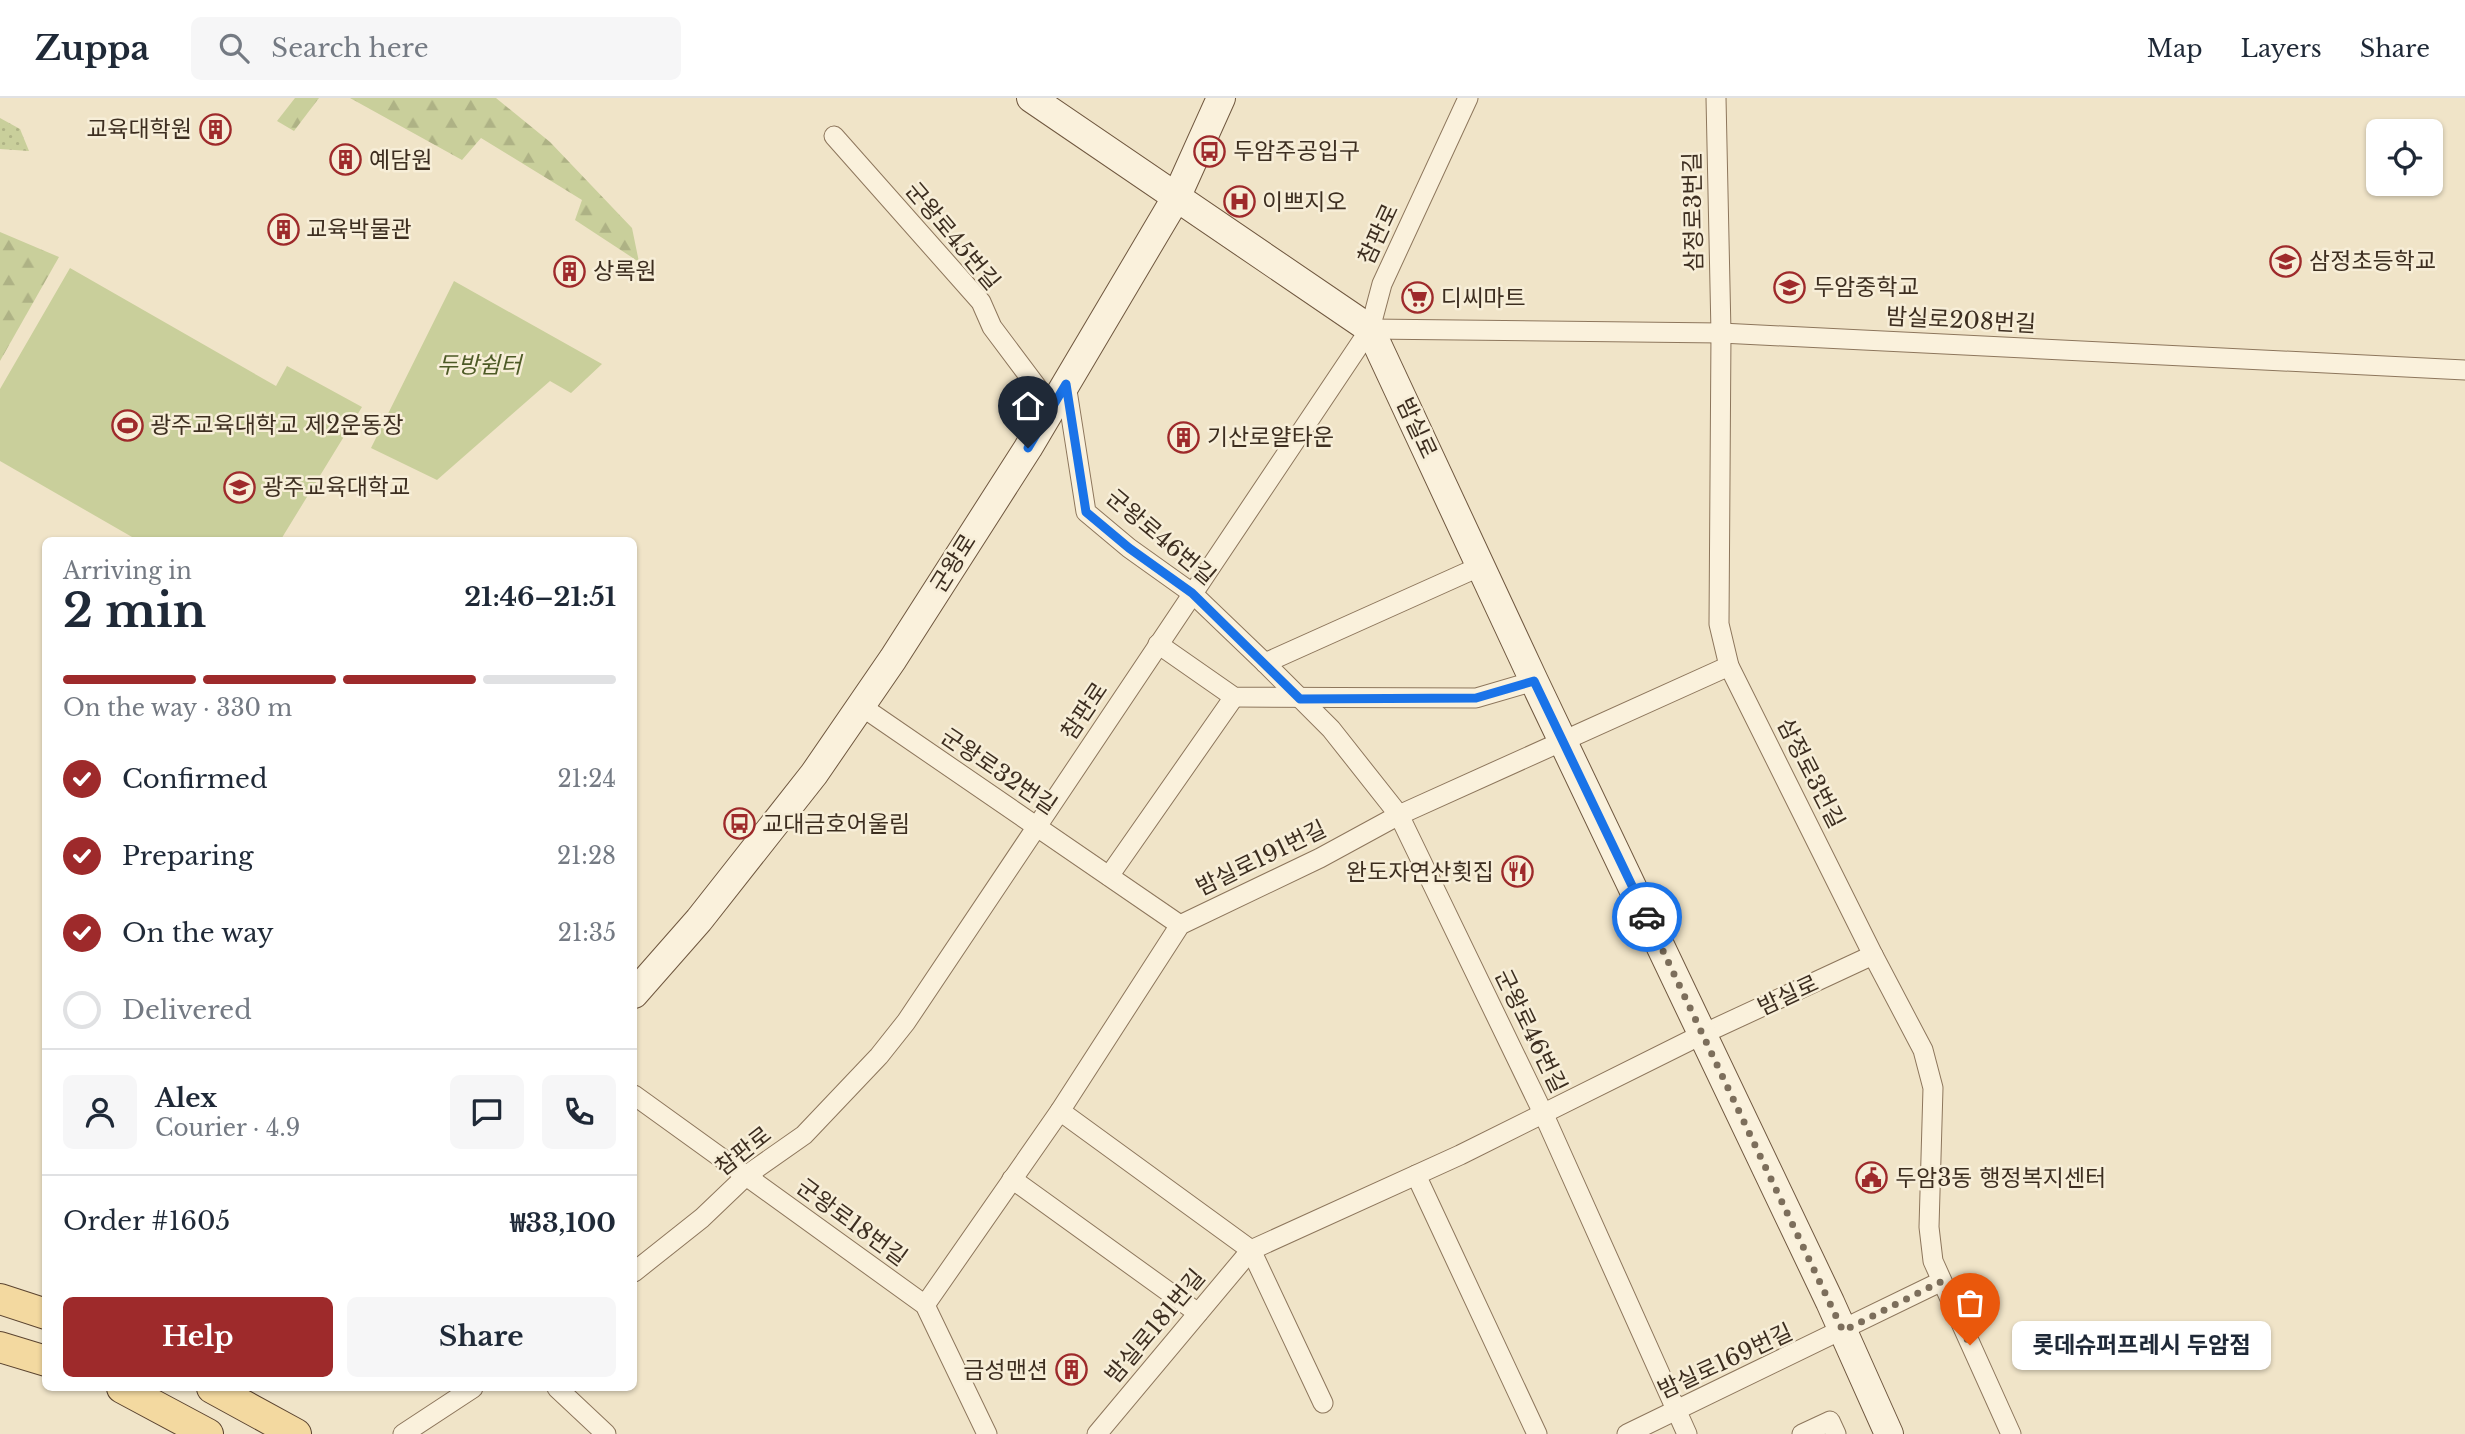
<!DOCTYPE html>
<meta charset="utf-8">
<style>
:root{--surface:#fff;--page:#f6f6f7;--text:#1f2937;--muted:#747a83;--line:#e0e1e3;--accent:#9e2a2b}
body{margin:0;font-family:"Libre Baskerville","Noto Sans KR",serif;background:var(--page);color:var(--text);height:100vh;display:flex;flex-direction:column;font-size:26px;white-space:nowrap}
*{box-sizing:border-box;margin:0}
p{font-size:23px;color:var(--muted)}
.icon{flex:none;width:38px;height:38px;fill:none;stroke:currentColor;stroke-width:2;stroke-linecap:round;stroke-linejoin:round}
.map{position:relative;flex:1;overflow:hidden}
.details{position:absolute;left:42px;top:439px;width:595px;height:854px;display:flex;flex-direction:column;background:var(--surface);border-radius:10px;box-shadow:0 2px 5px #0004}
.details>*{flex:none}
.controls{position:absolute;left:2366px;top:21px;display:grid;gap:14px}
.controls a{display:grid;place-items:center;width:77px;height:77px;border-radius:10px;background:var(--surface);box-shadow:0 2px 5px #0004;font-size:35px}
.pin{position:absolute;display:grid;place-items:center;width:60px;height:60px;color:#fff;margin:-72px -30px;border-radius:50% 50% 50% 0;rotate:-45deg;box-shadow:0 0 7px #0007}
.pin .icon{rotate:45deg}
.courier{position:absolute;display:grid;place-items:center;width:70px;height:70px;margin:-35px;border:5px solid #1a73e8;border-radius:50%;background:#fff;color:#222;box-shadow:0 2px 9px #0007}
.bubble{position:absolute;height:49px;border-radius:10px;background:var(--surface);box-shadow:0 2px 5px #0004;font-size:23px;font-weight:700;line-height:49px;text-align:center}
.headline em{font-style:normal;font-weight:700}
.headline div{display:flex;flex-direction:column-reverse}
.headline{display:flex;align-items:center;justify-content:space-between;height:119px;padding:0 21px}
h1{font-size:46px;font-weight:700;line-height:52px}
.bar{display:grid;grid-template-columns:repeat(4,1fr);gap:10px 7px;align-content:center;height:84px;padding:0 21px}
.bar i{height:9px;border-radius:5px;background:var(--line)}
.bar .on{background:var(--accent)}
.bar p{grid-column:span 4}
.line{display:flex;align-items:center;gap:18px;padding:0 21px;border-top:2px solid var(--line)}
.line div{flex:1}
.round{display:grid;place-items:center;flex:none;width:74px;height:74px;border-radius:10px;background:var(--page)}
ol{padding:0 21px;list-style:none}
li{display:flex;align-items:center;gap:21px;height:77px}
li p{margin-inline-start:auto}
li .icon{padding:7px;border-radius:50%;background:var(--accent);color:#fff;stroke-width:4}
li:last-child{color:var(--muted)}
li i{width:38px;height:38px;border:4px solid var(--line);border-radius:50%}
.primary-button{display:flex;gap:14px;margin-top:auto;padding:14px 21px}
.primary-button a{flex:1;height:80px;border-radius:10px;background:var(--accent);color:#fff;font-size:28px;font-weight:700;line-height:80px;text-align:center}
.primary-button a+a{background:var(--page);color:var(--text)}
header{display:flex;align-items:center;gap:42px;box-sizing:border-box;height:98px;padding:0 35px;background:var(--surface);border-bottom:2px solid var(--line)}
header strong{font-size:33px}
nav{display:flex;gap:38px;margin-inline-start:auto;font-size:24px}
.search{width:490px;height:63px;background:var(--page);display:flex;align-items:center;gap:18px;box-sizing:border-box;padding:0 24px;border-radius:10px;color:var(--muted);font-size:26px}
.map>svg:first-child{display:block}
.grass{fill:url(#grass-dots)}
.forest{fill:url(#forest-firs)}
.park{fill:#c9cf9b}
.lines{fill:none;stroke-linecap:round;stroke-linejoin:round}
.street-casing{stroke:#8d765c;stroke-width:21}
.secondary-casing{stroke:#6f573f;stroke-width:30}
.primary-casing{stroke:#5b4430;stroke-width:32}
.street{stroke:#faf1dc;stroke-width:19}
.secondary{stroke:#faf1dc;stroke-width:28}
.primary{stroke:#f3d9a0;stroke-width:30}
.done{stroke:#7c6e5b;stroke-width:7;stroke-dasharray:0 12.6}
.route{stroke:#1a73e8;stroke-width:9}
.labels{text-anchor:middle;stroke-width:5;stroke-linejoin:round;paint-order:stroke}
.poi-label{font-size:23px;fill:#3d2e20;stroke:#f7eed8;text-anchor:start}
.street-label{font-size:23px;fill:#3d2e20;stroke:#f7eed8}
.park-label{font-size:23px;font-style:italic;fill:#4d5a26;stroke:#f7eed8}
</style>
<header>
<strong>Zuppa</strong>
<div class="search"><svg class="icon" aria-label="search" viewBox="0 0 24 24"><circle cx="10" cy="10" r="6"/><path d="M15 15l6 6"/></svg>Search here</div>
<nav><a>Map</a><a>Layers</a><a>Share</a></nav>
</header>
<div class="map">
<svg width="2465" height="1336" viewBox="0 0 2465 1336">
<defs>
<pattern id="grass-dots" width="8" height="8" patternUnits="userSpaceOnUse" patternTransform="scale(1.75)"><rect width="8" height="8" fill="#c9cf9b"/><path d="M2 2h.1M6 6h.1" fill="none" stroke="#aeb285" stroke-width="1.8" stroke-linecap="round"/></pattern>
<pattern id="forest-firs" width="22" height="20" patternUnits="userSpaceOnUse" patternTransform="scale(1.75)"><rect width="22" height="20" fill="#c9cf9b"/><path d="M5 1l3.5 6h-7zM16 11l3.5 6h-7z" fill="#aeb285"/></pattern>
</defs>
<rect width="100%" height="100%" fill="#f0e4c8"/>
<polygon class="grass" points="0,20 20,31 29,53 0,51"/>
<g class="forest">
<polygon points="295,0 319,0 294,33 277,23"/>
<polygon points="350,0 496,0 550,44 632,130 639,164 575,122 582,102 481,40 462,62"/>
<polygon points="0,134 59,159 0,263"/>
</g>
<g class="park">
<polygon points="70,170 276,288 287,268 362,309 280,443 139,443 0,363 0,291"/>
<polygon points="454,183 602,266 571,295 550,283 437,382 371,350"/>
</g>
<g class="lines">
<defs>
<g id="street">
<polyline points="1716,0 1721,235 1719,526 1729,568 1873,857 1923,952 1933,990 1929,1129 1933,1163 2011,1336"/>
<polyline points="834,38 981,204 992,229 1052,309"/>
<polyline points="1370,231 1721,235 2465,272"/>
<polyline points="1066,286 1086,414 1129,450 1192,495 1265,565 1331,631 1399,717 1544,1017 1687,1336"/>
<polyline points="1158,546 1234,599 1476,600 1534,583"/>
<polyline points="1265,565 1481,468"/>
<polyline points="861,608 1180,827"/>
<polyline points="1109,778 1234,599"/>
<polyline points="634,997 925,1207 987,1336"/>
<polyline points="1060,1013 1251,1152 1323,1305"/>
<polyline points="1416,1077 1537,1336"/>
<polyline points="1012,1081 1198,1215"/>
<polyline points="634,1174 702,1120 747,1077 804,1037 879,958 906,924 1370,231 1382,186 1468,0"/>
<polyline points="925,1207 1060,1013 1180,827 1320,760 1399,717 1729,568"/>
<polyline points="557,1290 606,1336"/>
<polyline points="403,1336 473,1290"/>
<polyline points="1097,1336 1251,1152 1460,1057 1703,936 1873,857"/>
<polyline points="1627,1336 1940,1184"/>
<polyline points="1802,1336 1830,1323 1836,1336"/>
</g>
<g id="secondary">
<polyline points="1031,0 1370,231 1534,583 1830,1204 1889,1336"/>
<polyline points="634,896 699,822 814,676 893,561 1028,350 1176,100 1221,0"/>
</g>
<g id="primary">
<polyline points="0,1201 46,1216"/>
<polyline points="0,1249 46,1263"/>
<polyline points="122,1290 208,1336"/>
<polyline points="212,1290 296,1336"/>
</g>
</defs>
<use href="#street" class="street-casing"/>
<use href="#secondary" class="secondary-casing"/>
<use href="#primary" class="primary-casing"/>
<use href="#street" class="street"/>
<use href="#secondary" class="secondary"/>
<use href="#primary" class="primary"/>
</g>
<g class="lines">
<polyline class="done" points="1647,819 1843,1233 1940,1184 1970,1247"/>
<polyline class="route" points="1028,350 1066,286 1086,414 1129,450 1192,495 1300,601 1476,600 1534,583 1647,819"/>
</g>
<defs>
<symbol id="building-ring" viewBox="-11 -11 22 22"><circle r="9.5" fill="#f7eed8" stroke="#9e2a2b" stroke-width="1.5"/><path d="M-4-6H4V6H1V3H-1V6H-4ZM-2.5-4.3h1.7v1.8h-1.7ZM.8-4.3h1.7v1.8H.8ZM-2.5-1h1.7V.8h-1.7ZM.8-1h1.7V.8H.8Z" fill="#9e2a2b"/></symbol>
<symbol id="bus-ring" viewBox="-11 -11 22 22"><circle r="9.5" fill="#f7eed8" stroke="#9e2a2b" stroke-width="1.5"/><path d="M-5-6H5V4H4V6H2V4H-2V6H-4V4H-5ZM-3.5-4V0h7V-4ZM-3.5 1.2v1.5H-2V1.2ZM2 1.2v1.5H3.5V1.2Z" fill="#9e2a2b"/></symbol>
<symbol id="hospital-ring" viewBox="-11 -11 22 22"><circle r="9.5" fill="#f7eed8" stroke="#9e2a2b" stroke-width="1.5"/><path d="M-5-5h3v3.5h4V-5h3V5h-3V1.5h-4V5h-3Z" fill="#9e2a2b"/></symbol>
<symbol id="school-ring" viewBox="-11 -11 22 22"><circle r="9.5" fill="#f7eed8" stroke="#9e2a2b" stroke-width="1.5"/><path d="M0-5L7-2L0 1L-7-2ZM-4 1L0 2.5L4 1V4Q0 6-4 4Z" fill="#9e2a2b"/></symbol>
<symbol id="supermarket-ring" viewBox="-11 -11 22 22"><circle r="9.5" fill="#f7eed8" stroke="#9e2a2b" stroke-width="1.5"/><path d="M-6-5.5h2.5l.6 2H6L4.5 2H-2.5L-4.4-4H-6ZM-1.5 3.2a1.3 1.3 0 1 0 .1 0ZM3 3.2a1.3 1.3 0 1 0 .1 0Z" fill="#9e2a2b"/></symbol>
<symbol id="stadium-ring" viewBox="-11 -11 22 22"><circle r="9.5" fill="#f7eed8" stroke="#9e2a2b" stroke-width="1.5"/><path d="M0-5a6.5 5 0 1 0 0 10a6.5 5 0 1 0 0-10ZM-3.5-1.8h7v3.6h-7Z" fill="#9e2a2b"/></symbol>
<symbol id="university-ring" viewBox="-11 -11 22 22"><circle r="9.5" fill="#f7eed8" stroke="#9e2a2b" stroke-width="1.5"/><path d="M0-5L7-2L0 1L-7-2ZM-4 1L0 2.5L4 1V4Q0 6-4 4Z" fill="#9e2a2b"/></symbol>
<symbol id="restaurant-ring" viewBox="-11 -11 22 22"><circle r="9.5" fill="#f7eed8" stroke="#9e2a2b" stroke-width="1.5"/><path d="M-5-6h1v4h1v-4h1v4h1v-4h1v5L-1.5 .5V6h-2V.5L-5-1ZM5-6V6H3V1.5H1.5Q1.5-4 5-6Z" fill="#9e2a2b"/></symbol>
<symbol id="civic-ring" viewBox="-11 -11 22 22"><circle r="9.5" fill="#f7eed8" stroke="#9e2a2b" stroke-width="1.5"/><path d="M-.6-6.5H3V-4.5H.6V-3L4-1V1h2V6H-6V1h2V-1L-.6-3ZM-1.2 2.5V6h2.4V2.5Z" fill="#9e2a2b"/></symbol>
</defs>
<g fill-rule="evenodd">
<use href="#building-ring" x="198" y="14" width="35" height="35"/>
<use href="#bus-ring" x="1192" y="36" width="35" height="35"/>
<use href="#building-ring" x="328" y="44" width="35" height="35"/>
<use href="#hospital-ring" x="1222" y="86" width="35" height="35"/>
<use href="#building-ring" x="266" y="114" width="35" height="35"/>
<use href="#school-ring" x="2268" y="146" width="35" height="35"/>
<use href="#building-ring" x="552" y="156" width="35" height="35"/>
<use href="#school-ring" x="1772" y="172" width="35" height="35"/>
<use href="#supermarket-ring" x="1400" y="182" width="35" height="35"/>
<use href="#stadium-ring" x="110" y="310" width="35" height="35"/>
<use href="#building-ring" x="1166" y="322" width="35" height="35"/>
<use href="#university-ring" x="222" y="372" width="35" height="35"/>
<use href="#bus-ring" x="722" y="708" width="35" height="35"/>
<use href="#restaurant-ring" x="1500" y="756" width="35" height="35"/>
<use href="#civic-ring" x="1854" y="1062" width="35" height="35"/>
<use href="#building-ring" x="1054" y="1254" width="35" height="35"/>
</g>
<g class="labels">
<g class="poi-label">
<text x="192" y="39" text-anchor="end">교육대학원</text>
<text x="1233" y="61">두암주공입구</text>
<text x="369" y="70">예담원</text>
<text x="1262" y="112">이쁘지오</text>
<text x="306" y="139">교육박물관</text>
<text x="2309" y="171">삼정초등학교</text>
<text x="593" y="181">상록원</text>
<text x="1813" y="197">두암중학교</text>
<text x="1441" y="208">디씨마트</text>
<text x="150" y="335">광주교육대학교 제2운동장</text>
<text x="1207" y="347">기산로얄타운</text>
<text x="262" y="397">광주교육대학교</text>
<text x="762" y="734">교대금호어울림</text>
<text x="1494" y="782" text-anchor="end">완도자연산횟집</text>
<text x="1895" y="1088">두암3동 행정복지센터</text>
<text x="1048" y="1280" text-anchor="end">금성맨션</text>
</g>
<g class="street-label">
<text transform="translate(1693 114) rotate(-91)" y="8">삼정로3번길</text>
<text transform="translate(1378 136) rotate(-65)" y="8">참판로</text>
<text transform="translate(953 138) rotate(50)" y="8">군왕로45번길</text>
<text transform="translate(1961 222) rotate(3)" y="8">밤실로208번길</text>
<text transform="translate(1417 330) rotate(65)" y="8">밤실로</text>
<text transform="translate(1161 439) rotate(40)" y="8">군왕로46번길</text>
<text transform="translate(953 465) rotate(-58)" y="8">군왕로</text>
<text transform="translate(1084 613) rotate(-56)" y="8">참판로</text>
<text transform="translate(999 673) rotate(34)" y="8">군왕로32번길</text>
<text transform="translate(1811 675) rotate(63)" y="8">삼정로3번길</text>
<text transform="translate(1261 760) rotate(-26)" y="8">밤실로191번길</text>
<text transform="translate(1788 897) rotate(-25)" y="8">밤실로</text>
<text transform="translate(1531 933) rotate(64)" y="8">군왕로46번길</text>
<text transform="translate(743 1053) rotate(-38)" y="8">참판로</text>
<text transform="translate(852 1124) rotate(36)" y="8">군왕로18번길</text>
<text transform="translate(1155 1228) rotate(-50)" y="8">밤실로181번길</text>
<text transform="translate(1725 1263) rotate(-25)" y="8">밤실로169번길</text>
</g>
<g class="park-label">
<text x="479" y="275">두방쉼터</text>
</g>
</g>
</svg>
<div class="controls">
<a><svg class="icon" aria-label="locate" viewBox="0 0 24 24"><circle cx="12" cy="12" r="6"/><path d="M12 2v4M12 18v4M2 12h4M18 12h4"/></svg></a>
</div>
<div class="pin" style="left:1970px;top:1247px;background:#ea580c"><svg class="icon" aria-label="bag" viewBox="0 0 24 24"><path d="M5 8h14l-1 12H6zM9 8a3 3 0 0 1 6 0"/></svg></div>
<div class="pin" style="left:1028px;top:350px;background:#1f2937"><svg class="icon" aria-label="home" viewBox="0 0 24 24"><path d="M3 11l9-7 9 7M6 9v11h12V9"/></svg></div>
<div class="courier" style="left:1647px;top:819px"><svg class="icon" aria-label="car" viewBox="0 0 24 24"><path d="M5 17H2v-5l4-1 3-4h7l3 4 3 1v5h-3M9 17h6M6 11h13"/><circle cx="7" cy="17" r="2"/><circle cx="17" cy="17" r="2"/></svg></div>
<div class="bubble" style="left:2012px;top:1223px;width:259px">롯데슈퍼프레시 두암점</div>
<section class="details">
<div class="headline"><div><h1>2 min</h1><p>Arriving in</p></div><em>21:46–21:51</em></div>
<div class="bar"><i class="on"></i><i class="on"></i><i class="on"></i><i></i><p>On the way · 330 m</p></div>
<ol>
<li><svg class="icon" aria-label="check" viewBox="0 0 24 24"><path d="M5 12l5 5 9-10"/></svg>Confirmed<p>21:24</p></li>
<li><svg class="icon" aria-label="check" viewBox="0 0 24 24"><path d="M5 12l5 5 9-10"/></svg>Preparing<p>21:28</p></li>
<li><svg class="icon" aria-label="check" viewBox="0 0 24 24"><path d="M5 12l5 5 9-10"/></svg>On the way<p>21:35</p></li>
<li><i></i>Delivered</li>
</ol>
<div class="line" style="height:126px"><a class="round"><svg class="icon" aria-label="person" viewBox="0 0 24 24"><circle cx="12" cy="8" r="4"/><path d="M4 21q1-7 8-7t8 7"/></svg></a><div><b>Alex</b><p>Courier · 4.9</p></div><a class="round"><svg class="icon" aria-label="chat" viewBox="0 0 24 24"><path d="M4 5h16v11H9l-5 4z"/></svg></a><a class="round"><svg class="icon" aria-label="phone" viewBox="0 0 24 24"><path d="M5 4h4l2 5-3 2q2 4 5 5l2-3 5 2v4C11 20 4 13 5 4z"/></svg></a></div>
<div class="line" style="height:91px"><div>Order #1605</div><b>₩33,100</b></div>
<div class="primary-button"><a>Help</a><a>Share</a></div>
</section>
</div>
